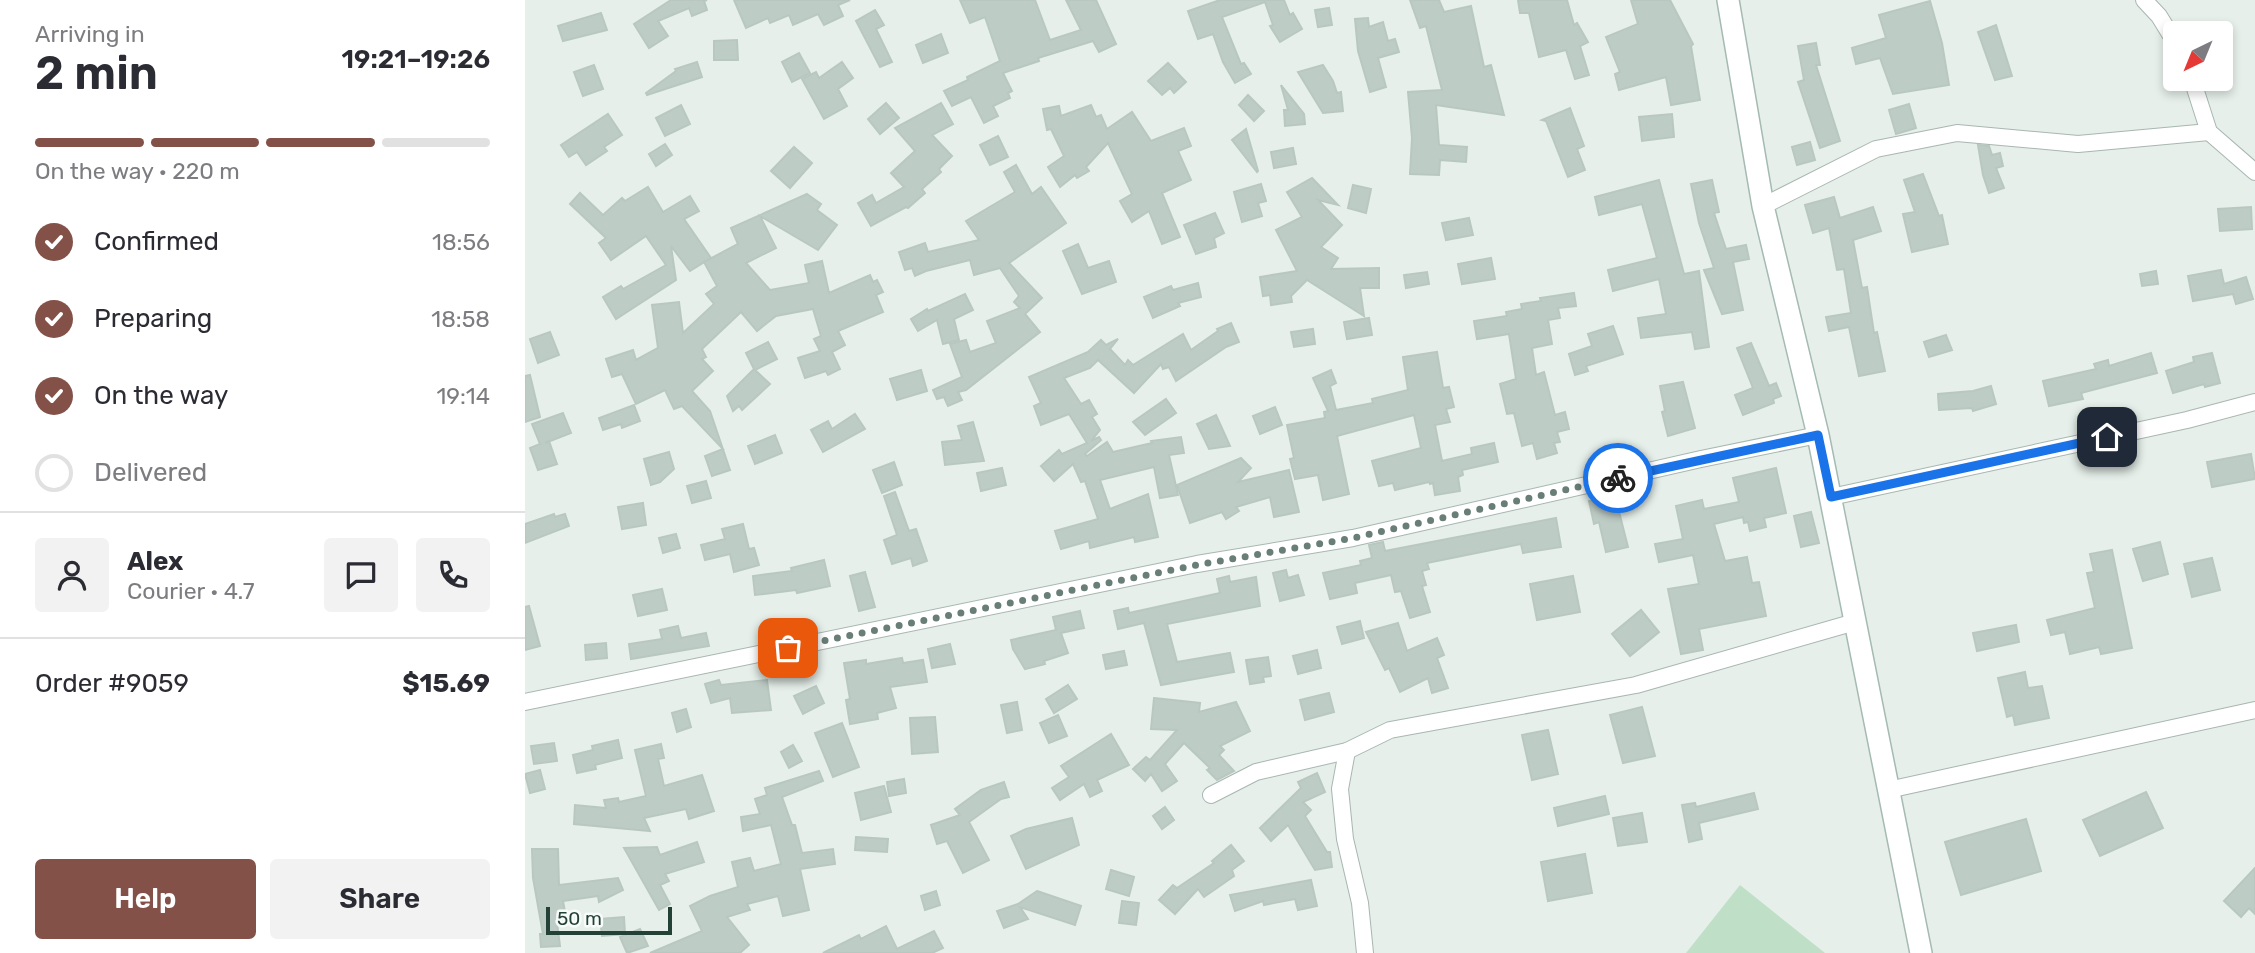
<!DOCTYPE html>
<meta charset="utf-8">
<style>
:root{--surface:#fff;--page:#f2f2f3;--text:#2b2b33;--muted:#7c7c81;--line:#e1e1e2;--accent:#845148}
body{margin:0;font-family:Rubik,sans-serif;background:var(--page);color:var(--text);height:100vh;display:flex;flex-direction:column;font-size:26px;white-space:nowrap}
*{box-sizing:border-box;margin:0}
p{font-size:23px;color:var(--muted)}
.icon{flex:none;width:38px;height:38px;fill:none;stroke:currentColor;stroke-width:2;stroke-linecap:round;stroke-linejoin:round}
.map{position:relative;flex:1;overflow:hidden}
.sheet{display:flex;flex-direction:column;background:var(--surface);width:525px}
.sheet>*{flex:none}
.needle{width:46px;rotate:223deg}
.controls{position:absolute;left:1638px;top:21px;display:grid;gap:14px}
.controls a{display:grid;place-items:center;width:70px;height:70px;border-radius:7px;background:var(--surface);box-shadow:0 4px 10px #0003;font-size:35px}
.scale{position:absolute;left:21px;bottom:18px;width:126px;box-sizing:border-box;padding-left:7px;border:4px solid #244138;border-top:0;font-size:19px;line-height:24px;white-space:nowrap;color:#244138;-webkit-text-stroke:5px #f7fbf9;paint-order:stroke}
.pin{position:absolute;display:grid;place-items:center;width:60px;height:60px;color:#fff;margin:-30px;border-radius:14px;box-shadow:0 4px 10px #0006}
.courier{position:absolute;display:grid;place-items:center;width:70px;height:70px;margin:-35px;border:5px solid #1a73e8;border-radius:50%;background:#fff;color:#222;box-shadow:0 2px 9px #0007}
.headline em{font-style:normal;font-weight:600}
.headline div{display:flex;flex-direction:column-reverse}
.headline{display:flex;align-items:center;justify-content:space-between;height:119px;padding:0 35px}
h1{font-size:46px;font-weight:600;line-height:52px}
.bar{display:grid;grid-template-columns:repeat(4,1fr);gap:10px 7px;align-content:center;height:84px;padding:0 35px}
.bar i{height:9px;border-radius:5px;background:var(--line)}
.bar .active{background:var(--accent)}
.bar p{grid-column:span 4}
.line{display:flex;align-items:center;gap:18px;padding:0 35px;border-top:2px solid var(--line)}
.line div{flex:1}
.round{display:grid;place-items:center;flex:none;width:74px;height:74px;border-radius:7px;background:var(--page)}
ol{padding:0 35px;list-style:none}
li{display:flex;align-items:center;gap:21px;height:77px}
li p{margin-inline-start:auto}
li .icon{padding:7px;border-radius:50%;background:var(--accent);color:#fff;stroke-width:4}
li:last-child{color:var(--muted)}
li i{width:38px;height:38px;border:4px solid var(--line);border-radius:50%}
.primary-button{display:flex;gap:14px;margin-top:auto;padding:14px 35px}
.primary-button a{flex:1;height:80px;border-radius:7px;background:var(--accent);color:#fff;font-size:28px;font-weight:600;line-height:80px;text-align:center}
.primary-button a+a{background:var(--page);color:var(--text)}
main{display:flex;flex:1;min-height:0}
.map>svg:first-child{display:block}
.green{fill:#bfdfc7}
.building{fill:#beccc6;stroke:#b8c8c1;stroke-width:2}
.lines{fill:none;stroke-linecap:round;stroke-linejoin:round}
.street-casing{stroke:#a8b7b1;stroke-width:18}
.secondary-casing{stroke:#a4bab2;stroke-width:24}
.street{stroke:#fff;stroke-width:16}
.secondary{stroke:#fff;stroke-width:21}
.done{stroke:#687e76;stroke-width:7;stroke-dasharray:0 12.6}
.route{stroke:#1a73e8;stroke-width:9}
</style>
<main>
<section class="sheet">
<div class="headline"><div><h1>2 min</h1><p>Arriving in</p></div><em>19:21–19:26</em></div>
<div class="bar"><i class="active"></i><i class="active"></i><i class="active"></i><i></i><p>On the way · 220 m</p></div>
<ol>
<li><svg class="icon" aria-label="check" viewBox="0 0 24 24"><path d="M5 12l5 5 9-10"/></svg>Confirmed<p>18:56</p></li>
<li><svg class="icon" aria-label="check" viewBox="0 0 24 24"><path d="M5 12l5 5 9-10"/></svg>Preparing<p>18:58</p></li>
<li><svg class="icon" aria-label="check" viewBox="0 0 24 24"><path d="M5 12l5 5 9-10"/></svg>On the way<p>19:14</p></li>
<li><i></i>Delivered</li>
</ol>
<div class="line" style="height:126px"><a class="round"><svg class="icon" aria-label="person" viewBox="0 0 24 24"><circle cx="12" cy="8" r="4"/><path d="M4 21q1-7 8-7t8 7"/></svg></a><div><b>Alex</b><p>Courier · 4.7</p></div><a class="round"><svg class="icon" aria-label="chat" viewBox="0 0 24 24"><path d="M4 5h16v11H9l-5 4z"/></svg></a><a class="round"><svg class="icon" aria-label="phone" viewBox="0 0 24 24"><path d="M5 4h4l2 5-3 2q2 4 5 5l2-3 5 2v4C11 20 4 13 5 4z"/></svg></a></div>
<div class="line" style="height:91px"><div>Order #9059</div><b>$15.69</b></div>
<div class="primary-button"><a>Help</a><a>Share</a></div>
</section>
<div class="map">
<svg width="1730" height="953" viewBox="0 0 1730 953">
<rect width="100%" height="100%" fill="#e6efea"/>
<polygon class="green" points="1215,885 1300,953 1161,953"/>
<g class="building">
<polygon points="146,0 182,0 179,1 182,10 167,16 164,8 133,21 143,36 124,48 109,24"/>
<polygon points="209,0 325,0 313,5 318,16 299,25 293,14 268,25 264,15 245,23 243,18 221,28"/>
<polygon points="435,0 510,0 525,40 556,30 541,0 571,0 591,44 574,52 568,41 513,58 514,61 478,73 487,91 483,93 485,98 468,106 473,116 459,123 446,97 427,106 419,91 443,80 442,77 475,61 460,17 445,23"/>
<polygon points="695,0 759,0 765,15 768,13 777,29 755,42 745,26 748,25 740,2 697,17 716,64 719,63 726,74 710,83 698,62 688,34 673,39 663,11"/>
<polygon points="885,0 914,0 919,12 946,6 959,67 966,65 979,115 911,105 914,145 942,147 941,162 915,160 914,175 885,174 887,138 883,92 917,90 901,26 895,28"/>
<polygon points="993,0 1042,0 1049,25 1052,23 1063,42 1055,46 1064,75 1050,79 1041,50 1014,57 1004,13 995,13"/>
<polygon points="1106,0 1145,0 1168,44 1166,46 1175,100 1146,105 1141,77 1094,90 1090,74 1095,72 1081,37 1113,24"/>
<polygon points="1405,1 1417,43 1424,85 1368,94 1355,58 1331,64 1327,48 1361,38 1354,15"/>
<polygon points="804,8 807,25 793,27 790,10"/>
<polygon points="350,10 359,25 351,29 367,62 355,67 331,21"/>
<polygon points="76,13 82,30 38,41 33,26"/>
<polygon points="843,18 844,27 858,22 863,41 870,39 874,52 853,58 861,87 845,92 833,51 830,19"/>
<polygon points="1471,25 1487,76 1470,80 1453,32"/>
<polygon points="416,34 423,53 398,63 391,45"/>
<polygon points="212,40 213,60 189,60 189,41"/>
<polygon points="1291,43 1295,65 1291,65 1315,141 1295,148 1273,82 1279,80 1273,46"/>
<polygon points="274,53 285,73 267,82 257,62"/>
<polygon points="172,62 177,77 122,95 121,93 151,71 150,69"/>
<polygon points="317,62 328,78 313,89 322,106 299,119 277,79 291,72 294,78"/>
<polygon points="643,63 661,82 649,93 645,88 637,95 623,81"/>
<polygon points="69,65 78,89 58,96 49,72"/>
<polygon points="798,65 808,81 812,93 816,92 818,111 798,113 773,72"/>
<polygon points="756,85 779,114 780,124 760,126 759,110 763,110"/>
<polygon points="723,95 739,111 729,121 714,105"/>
<polygon points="361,103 374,118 355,134 343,119"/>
<polygon points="416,103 428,124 407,135 427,156 414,169 416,172 397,189 400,193 383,208 381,207 346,226 333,203 347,195 351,203 379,187 366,173 390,151 370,128"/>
<polygon points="1384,104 1391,128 1371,134 1364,110"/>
<polygon points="156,105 165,124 140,136 131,118"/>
<polygon points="566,105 571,117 576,115 582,129 607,112 626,141 659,128 666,146 653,151 666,180 637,193 655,237 637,244 624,211 607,222 595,201 607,194 583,143 561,167 564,171 552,178 550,175 535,187 523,167 539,156 526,129 522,130 518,109 534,106 536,116"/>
<polygon points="1045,108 1059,146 1052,149 1060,170 1043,177 1021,121 1017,120"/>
<polygon points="83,114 97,135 79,147 82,151 61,165 52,152 44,157 36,145"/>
<polygon points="1147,114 1149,137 1117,141 1114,117"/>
<polygon points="721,129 733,171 732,172 707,140"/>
<polygon points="473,136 483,157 465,165 455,145"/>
<polygon points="1285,142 1290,160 1272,165 1267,147"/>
<polygon points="140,144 147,155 131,166 124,154"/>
<polygon points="1453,145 1464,146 1467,155 1475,153 1478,166 1471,168 1479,188 1464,193 1458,175"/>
<polygon points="269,147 287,163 265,188 246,171"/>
<polygon points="768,148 771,164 749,168 746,152"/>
<polygon points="491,165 507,194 516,187 541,223 484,263 517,298 500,314 515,332 441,390 433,392 437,400 423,406 419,397 412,399 408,390 437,377 425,344 441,340 445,352 471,343 462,321 495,308 489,302 494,296 475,268 449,275 445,260 401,271 390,276 387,268 380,270 374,252 400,243 403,252 454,240 441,221 490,192 479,172"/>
<polygon points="1398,174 1414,216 1417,215 1423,244 1387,252 1378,214 1390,212 1379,180"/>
<polygon points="787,178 813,205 793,200 817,225 796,247 813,258 806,269 854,268 854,288 835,288 839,316 782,280 766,296 767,302 746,305 745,295 738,296 735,277 772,271 751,230 777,217 762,192"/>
<polygon points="1134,180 1159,274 1174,271 1184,347 1170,349 1167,332 1116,338 1113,318 1141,314 1134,279 1088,291 1083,270 1132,258 1117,204 1074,215 1070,197"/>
<polygon points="1187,180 1194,212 1189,213 1201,249 1221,245 1224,259 1208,262 1218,310 1197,314 1179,270 1189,268 1174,223 1166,184"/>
<polygon points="736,184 741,201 733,203 737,216 717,222 709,192"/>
<polygon points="828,185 846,189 841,213 823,208"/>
<polygon points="123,187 138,212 165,196 174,211 159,219 186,258 165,271 146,246 151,280 91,319 78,297 96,286 98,289 141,265 121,236 86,260 74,243 81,238 45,204 55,193 78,215 97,198 100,201"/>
<polygon points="282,194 296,204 292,210 312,225 293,250 235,216 251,248 221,263 245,290 284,283 280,265 297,261 304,293 345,275 348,282 352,280 358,292 351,295 358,312 313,331 320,345 307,352 315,369 303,375 301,371 280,378 273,358 295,351 289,339 296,336 288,309 251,316 232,331 216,312 177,349 181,357 177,359 188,371 167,391 185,411 205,470 187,476 180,456 198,449 157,406 149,409 140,390 111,404 97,374 87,377 81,359 108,350 111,360 133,348 127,305 154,302 158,333 189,304 181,294 192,286 179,262 213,244 206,228"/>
<polygon points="1309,197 1315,218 1348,207 1356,231 1328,240 1337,288 1342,287 1349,333 1352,332 1360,371 1334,376 1324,327 1304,331 1301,317 1326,313 1319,269 1312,270 1304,228 1288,233 1280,205"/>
<polygon points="1726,207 1727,229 1695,231 1693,209"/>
<polygon points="690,213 699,233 689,238 691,247 671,254 659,225"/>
<polygon points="944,218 948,235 921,240 917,223"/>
<polygon points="553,244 563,268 584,261 591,282 557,294 538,251"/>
<polygon points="966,258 970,279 937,284 933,264"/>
<polygon points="1696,270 1699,284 1721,277 1728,299 1711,304 1708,294 1668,301 1663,276"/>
<polygon points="1631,271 1633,284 1617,286 1615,274"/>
<polygon points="902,272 904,284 881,288 879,275"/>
<polygon points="673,283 676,297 653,303 655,306 628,318 619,297 646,286 648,290"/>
<polygon points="1049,293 1051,306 1033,308 1035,318 1023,320 1027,344 1007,348 1011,375 1019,372 1030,415 1040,412 1044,429 1032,432 1035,442 1029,443 1032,453 1012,459 1008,443 997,446 989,413 982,414 975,384 991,379 984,334 952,339 949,321 982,316 981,312 997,309 996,304 1016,301 1015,298"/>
<polygon points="440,294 448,310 429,319 434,340 418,344 412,320 393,331 386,319 402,309 403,311"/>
<polygon points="844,318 847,335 822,339 819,322"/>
<polygon points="706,323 714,342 701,347 651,381 644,367 638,369 636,364 609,393 573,360 565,368 539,378 556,404 564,400 572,414 567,417 575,430 566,441 574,437 576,440 560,454 562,456 582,442 588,452 627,443 626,441 656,437 659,453 644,455 653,495 635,498 629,467 575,480 585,509 623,494 633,537 610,542 609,537 565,548 564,541 536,549 530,531 573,519 560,481 556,482 548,464 529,481 516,466 534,450 537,454 562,443 544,414 516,425 509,406 516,403 504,377 563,352 576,340 581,345 593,339 585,349 600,365 603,360 608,365 658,334 666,350 693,331 692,329"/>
<polygon points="1088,326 1098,354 1061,366 1063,371 1050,375 1044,354 1067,346 1063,334"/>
<polygon points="788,329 790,344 769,347 766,332"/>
<polygon points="25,332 34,355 13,363 5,339"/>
<polygon points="1421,335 1427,350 1404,357 1399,342"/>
<polygon points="243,342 252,359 230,370 245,384 217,410 214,406 208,411 202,396 229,369 221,353"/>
<polygon points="1226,343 1244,386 1251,383 1256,396 1248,399 1249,403 1218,415 1210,395 1228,388 1212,348"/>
<polygon points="912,352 918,388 924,387 929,407 921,409 925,422 910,425 917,461 947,454 946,448 969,443 973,462 937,470 938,475 933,477 935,491 910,495 908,483 905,484 904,482 870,490 868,483 854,486 847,461 896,448 889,415 812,436 824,494 798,500 793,475 770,479 765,459 769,458 762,425 800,418 799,412 803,411 788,378 806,370 811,383 805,386 811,410 848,403 847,399 883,390 878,357"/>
<polygon points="1626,353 1632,373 1556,393 1558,399 1524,406 1518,381 1571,369 1569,364 1583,360 1584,366"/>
<polygon points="1687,353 1695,383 1680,387 1679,384 1648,393 1641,371 1669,362 1668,357"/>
<polygon points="396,370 402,391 372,400 365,379"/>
<polygon points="5,375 15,417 0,422 0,376"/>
<polygon points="1158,382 1170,428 1143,436 1137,412 1140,411 1135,386"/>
<polygon points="1466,386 1471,404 1448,411 1447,408 1414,410 1413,394 1448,391"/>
<polygon points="641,399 651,413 620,435 608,422"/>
<polygon points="109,405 115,421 97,428 96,424 78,430 74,418"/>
<polygon points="750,407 757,425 735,434 728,416"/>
<polygon points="38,413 46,433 20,443 24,441 32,464 13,470 5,448 15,444 7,424"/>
<polygon points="330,414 340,429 298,452 286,430 303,421 307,429"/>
<polygon points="691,415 705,446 684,449 672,424"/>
<polygon points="448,422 459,461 420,465 417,442 437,440 433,426"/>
<polygon points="250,435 257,453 230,464 223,446"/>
<polygon points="144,452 149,469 135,482 126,485 119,459"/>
<polygon points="1726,454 1730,479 1687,487 1682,462"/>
<polygon points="716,458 726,468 713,482 764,470 774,512 749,517 745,497 711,507 714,511 701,519 697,512 665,523 652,485"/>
<polygon points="369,462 377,485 357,493 348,470"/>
<polygon points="477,468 481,485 456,491 452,473"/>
<polygon points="1251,468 1261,513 1239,518 1241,527 1225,531 1223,522 1219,523 1218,517 1189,524 1200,561 1222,557 1227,583 1234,582 1241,616 1174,629 1178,650 1156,654 1143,589 1174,584 1168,555 1134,562 1130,544 1158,539 1151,506 1177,500 1179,509 1214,502 1208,478"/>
<polygon points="181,481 186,498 167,503 162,486"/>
<polygon points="370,492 384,531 391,529 402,561 388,566 386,558 367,564 359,540 372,535 359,496"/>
<polygon points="1090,496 1103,547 1081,552 1074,522 1069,524 1064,501"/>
<polygon points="118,503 121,525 97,529 93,507"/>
<polygon points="1286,512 1294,543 1276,547 1269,516"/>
<polygon points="29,514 30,517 40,514 44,526 0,543 0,524"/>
<polygon points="1031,518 1036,547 998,553 996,544 902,563 904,569 897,571 901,585 897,586 905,612 885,618 876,591 870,592 866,575 830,583 832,593 805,599 798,573 836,565 835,561 847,558 844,545 858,542 860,551"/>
<polygon points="218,524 224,549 229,548 234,565 209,572 205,554 180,560 176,545 200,539 197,529"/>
<polygon points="151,534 155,548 138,553 134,538"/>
<polygon points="1635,542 1643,574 1618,581 1608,549"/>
<polygon points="1587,550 1607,648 1576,654 1574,647 1545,654 1540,632 1526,635 1522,620 1570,608 1562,573 1569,572 1565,554"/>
<polygon points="1687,558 1695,590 1667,597 1659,564"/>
<polygon points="299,560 305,586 272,593 271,590 230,595 228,576 267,571 266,568"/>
<polygon points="761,570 763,578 773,575 779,595 755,601 748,573"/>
<polygon points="340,572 350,607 334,611 325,576"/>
<polygon points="704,576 705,582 731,577 735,606 642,624 652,662 705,653 709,672 636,685 619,623 593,629 589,611 603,608 604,613 695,593 692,579"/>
<polygon points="1048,576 1055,612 1012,620 1005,584"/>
<polygon points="137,589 142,610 113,616 108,595"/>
<polygon points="4,606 15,646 0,650 0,607"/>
<polygon points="1116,610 1134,632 1105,656 1087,634"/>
<polygon points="555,611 559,628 536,633 543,653 519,661 520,664 500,669 488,649 486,640 531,630 528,617"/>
<polygon points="835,621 839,638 817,644 812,627"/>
<polygon points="873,623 882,651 912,638 919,655 912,658 923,688 907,693 903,678 875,692 864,668 860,670 841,632"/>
<polygon points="1491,625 1494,642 1452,651 1448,633"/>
<polygon points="153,626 156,638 181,633 184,646 106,659 104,644 137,639 135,630"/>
<polygon points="81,643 82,658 61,660 60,645"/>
<polygon points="425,644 430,664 407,668 403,649"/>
<polygon points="792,650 796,668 773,674 768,656"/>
<polygon points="599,651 602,665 581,669 578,655"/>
<polygon points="743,657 746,676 738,677 739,682 725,684 721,660"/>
<polygon points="377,658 378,663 398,660 402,682 365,687 371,708 352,713 353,719 325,724 321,700 325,699 319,663 341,660 341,664"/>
<polygon points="1500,672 1503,688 1517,686 1524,718 1490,725 1488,715 1482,717 1473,678"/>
<polygon points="194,680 196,685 242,680 246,710 207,713 205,698 186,703 180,684"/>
<polygon points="543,685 552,699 529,713 521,699"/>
<polygon points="291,686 299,703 278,714 269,696"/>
<polygon points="804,693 809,712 780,720 775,700"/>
<polygon points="629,698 675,703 674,712 711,702 725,731 695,746 699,750 694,755 709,771 692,780 682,770 685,768 659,743 640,764 652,781 637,791 626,774 620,781 608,769 621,757 625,760 652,730 626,729"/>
<polygon points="492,702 497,730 482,733 476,705"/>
<polygon points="1117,707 1130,756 1098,763 1085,715"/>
<polygon points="161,709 166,727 152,732 147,713"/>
<polygon points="533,715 542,736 524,743 515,723"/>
<polygon points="410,717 413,752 387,754 385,718"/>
<polygon points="317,723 334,767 308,777 290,733"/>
<polygon points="1023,730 1033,774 1007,780 997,735"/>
<polygon points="586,734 604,765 572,780 577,791 565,797 559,784 535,800 527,788 544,777 536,766"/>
<polygon points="93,740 97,758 70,765 71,769 52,773 48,755 68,750 67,746"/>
<polygon points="29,743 32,761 9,764 6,746"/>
<polygon points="136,744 139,758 133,759 139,786 177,775 189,811 164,819 161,809 119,818 125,831 49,824 50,805 81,808 79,800 93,798 94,802 121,796 110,750"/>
<polygon points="268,745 277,761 264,768 256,752"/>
<polygon points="15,770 20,789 5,793 0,774"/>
<polygon points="294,771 298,781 257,797 267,825 270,825 277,853 308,849 310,864 275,869 284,910 258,916 253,896 222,904 225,910 202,917 224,945 215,953 125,953 177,931 165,906 185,896 213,887 207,862 225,858 229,871 256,864 246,825 218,831 216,817 235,814 230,799 242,795 240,788"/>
<polygon points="792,773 800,792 778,802 786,810 780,816 802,852 805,852 807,867 790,870 763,825 746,841 735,828 776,788 773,782"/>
<polygon points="379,779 381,793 364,796 362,782"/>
<polygon points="479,782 484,797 476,799 444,822 464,860 438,873 422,841 412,844 406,825 435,815 430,809 456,790"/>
<polygon points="359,786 366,812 336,820 330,793"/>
<polygon points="1621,792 1638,828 1575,856 1558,820"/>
<polygon points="1229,793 1233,809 1174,823 1177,839 1164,842 1157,805 1170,803 1171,807"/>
<polygon points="1080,796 1084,814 1033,826 1029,808"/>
<polygon points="640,807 649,820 637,829 628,816"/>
<polygon points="1117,813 1122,842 1093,846 1088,818"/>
<polygon points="547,818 554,845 501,869 486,836 501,829"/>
<polygon points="1501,819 1516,871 1436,895 1420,842"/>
<polygon points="331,837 363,839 362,852 330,850"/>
<polygon points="172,842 179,862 140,874 144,881 135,885 145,904 134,910 99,848 132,847 135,855"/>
<polygon points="706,845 719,861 707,870 709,876 679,897 673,889 650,914 634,900 648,885 652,888 689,863 687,861"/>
<polygon points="7,849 33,849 34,885 93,878 98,890 74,902 73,896 38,901 41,917 33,918 32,923 35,946 16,947 15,934 18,934 8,878"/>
<polygon points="1060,854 1067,893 1023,901 1016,862"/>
<polygon points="1730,868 1730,914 1724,908 1716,917 1699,901"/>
<polygon points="586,870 609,877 604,896 581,889"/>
<polygon points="786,880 792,906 773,910 770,899 739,905 738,901 710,911 705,895"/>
<polygon points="411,891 415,905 400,910 396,896"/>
<polygon points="512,891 556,906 550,925 495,907 503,919 479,928 472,911 493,904"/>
<polygon points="597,901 614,903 611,925 594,923"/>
<polygon points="99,917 100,934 77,936 75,919"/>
<polygon points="361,926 372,949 409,931 418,948 407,953 298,953 334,935 336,939"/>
<polygon points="115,929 123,946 102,953 95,937"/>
</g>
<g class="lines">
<defs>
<g id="street">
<polyline points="1619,0 1634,16 1650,42"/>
<polyline points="1667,79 1684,132 1730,172"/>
<polyline points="1238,206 1351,149 1432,133 1553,144 1684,132"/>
<polyline points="1306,497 1662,420 1730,402"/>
<polyline points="0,702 672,564 828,538 1176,459 1293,435"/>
<polyline points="822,751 815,789 820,839 835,903 840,953"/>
<polyline points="1363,790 1730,710"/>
<polyline points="686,795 731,772 822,751 865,730 1111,685 1330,622"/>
</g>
<polyline id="secondary" points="1203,0 1238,206 1293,435 1396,953"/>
</defs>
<use href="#street" class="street-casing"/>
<use href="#secondary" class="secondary-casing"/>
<use href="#street" class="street"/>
<use href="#secondary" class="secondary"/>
</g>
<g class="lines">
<polyline class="done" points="263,648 672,565 828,538 1093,478"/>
<polyline class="route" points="1093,478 1293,435 1306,497 1582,437"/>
</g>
</svg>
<div class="controls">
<a><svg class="needle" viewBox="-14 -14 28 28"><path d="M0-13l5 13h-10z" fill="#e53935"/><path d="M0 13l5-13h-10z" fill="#7c7c81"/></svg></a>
</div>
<div class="scale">50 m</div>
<div class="pin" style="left:263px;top:648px;background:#ea580c"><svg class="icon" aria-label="bag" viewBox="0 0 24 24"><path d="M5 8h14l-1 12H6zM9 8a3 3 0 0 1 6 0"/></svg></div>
<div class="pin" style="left:1582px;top:437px;background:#1f2937"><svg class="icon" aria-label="home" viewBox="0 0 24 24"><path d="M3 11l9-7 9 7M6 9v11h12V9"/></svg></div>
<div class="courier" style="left:1093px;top:478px"><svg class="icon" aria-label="bike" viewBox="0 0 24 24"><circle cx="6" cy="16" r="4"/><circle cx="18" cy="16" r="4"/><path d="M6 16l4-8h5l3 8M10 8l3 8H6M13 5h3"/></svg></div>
</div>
</main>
